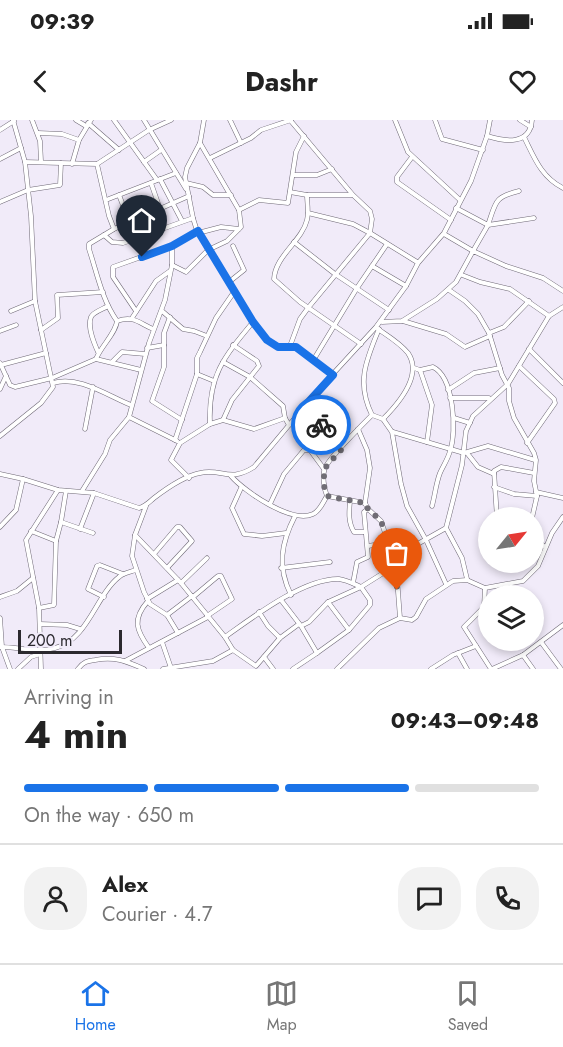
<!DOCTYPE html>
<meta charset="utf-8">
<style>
:root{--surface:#fff;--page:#f2f2f2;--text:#222;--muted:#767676;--line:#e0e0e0;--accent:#1a73e8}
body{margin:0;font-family:Jost,sans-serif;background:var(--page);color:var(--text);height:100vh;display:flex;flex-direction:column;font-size:22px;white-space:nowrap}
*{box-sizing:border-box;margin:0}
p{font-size:20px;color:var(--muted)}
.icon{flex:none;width:33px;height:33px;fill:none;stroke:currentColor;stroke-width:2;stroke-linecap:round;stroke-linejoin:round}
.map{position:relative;height:549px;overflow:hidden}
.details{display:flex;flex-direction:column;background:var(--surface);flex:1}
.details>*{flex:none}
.needle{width:39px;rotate:60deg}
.fabs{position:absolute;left:478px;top:387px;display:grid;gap:12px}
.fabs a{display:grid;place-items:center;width:66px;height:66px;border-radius:50%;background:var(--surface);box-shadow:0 3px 9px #0003;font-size:30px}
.scale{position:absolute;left:18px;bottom:15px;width:104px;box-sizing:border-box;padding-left:6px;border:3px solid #2b292e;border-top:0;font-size:16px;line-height:21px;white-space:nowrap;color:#2b292e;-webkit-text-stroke:4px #f1ebf9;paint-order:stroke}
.pin{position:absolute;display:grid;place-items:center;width:51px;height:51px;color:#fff;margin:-62px -26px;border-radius:50% 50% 50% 0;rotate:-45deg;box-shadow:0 0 6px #0007}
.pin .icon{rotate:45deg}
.courier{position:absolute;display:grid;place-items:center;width:60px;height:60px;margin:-30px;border:4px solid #1a73e8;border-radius:50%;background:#fff;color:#222;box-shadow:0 2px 8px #0007}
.overview em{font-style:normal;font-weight:700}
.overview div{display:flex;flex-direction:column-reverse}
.overview{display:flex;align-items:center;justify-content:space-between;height:102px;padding:0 24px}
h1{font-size:39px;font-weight:700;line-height:45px}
.bar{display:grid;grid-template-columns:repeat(4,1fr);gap:9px 6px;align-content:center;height:72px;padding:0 24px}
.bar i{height:8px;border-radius:4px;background:var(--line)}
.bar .on{background:var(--accent)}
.bar p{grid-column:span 4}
.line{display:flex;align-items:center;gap:15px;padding:0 24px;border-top:2px solid var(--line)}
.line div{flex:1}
.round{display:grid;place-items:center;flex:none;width:63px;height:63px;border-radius:24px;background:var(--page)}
.status{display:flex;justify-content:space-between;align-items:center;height:42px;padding:0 30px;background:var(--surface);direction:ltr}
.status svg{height:16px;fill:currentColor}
header{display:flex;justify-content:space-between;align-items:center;height:78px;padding:0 24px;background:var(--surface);font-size:27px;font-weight:700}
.tab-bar{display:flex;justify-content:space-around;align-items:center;height:84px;border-top:2px solid var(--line);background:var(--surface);font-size:16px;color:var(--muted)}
.tab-bar a{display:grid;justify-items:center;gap:3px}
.tab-bar .on{color:var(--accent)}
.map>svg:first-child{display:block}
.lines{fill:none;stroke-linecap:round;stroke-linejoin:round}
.minor-casing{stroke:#6f6976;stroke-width:5}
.minor{stroke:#fff;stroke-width:4}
.done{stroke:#706d75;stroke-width:6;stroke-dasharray:0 10.8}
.route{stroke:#1a73e8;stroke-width:8}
</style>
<div class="status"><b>09:39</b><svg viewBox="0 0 49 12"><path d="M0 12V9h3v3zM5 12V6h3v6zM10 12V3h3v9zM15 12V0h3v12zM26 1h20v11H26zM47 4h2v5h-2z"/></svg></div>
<header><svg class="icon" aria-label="back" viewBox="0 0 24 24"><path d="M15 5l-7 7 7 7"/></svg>Dashr<svg class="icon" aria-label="heart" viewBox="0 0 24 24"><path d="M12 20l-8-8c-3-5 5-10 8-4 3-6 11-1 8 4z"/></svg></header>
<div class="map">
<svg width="563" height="549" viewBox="0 0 563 549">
<rect width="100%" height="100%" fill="#f1ebf9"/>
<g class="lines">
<defs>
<g id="minor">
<polyline points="32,0 40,21 41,41"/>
<polyline points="76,0 86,6"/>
<polyline points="114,0 157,60"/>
<polyline points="144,0 186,69"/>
<polyline points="204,0 200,23 187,48 185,57 193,98 197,111 253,202 267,220 278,227 296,227 333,255"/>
<polyline points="230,0 241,23"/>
<polyline points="290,0 353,75 370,91 372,99 370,113 417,142"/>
<polyline points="395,0 408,32 460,80"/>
<polyline points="435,0 442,19 483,30"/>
<polyline points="520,0 531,7"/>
<polyline points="88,3 119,30"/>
<polyline points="0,10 14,1"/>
<polyline points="38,13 62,14 79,20"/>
<path d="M487,16C506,22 530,25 532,0"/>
<path d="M524,17C534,37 541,57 563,68"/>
<polyline points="412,37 397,57 397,62 451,100"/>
<polyline points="210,38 251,18 261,10 291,0"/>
<polyline points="0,39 21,28"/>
<polyline points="25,42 97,44 149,10 171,0"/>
<polyline points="144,42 161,30"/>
<polyline points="72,44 79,20 91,0"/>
<polyline points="97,44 109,96 114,109"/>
<polyline points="293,55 317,55 332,49"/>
<polyline points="160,59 182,101"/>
<polyline points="151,63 160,89"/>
<polyline points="186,63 203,67 213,75 231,75"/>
<polyline points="290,72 307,75 352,75"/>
<polyline points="119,75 130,103"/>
<path d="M307,75C307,83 309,92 307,100C302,121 275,136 274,159L300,182L361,224"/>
<polyline points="106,80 176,53"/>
<polyline points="0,82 28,70 60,65 61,43"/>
<path d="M456,88L488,105C496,82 494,77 519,71"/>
<polyline points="239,90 259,80 288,83 296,32 304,16"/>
<polyline points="198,113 221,107 239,109"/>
<polyline points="444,114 473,131 488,105 534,98"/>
<polyline points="104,115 112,122 123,123 193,98"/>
<polyline points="294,122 335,154 389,190"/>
<polyline points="172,145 186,152 208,130 227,121 241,107 239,90 200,23"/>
<polyline points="372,146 406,166"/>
<polyline points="462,155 480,162 510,169 549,196"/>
<polyline points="229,162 244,150 233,126"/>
<polyline points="449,170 465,181 478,194 489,213 502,255 509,268 509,281 514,298 534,333 536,340 534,361 537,376 532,398"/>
<polyline points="11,191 35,181"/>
<polyline points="136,191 113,157 113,147 172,126"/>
<polyline points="162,191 183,209 194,211 207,216"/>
<polyline points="170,197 164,213 164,247 152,281 182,300"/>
<polyline points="132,198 156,161 170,151"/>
<path d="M117,201C133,195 139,203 153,209"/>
<polyline points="403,201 446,214 465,227 490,216"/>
<polyline points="382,202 402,201 437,179 456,162 473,131 506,146 543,158 563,171"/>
<path d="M378,209C388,216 400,223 408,233C423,255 398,284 383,299"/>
<path d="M379,209C366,240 356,263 372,295L383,299L392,312L401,364L407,386L426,420L446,464"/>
<polyline points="41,210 58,198 57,175 103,172"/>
<polyline points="0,211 16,205"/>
<polyline points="489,213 504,207 529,181"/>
<polyline points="290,226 300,199 308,188 370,113 353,104 308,93"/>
<polyline points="147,228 164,225"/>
<polyline points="529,229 563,263"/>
<path d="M98,232C94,223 87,207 91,197C93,192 103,189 108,186"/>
<polyline points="96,239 141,250"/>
<polyline points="314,239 357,168 387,124"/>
<polyline points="112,242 122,232 145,234"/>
<polyline points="223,242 250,257 283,286 285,298 289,305"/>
<path d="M0,243L10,265L15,267L52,258L96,239C101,226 116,213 117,201C102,180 97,153 89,129V124L114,109L189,76"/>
<polyline points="1,245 46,233"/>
<polyline points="519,246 554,279 555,283 527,323"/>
<path d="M414,248L420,250L433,247C454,257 457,311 450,331C448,339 443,346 440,353C436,363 435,375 432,386"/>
<polyline points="420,250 432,285 427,322"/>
<polyline points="197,254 214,261"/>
<path d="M53,263C79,255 108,276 131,285"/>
<polyline points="0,269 6,256"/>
<polyline points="448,270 474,253 500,248"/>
<polyline points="450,278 489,278"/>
<polyline points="304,287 341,330"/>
<polyline points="129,297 177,321"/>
<polyline points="454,298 470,303"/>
<polyline points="223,300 232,280 259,246 257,241 233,225"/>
<path d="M210,304C208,256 223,238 253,202"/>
<polyline points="85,309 93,267"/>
<polyline points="358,309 367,330 370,348 365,383 368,389 381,401 396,445 400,498"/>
<polyline points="393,312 464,333 488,326 535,340"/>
<polyline points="0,316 41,283 53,267 35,181 31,96 25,42 13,0"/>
<polyline points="175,320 197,254 197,238 200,232 216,198 234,172"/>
<polyline points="467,333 478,347 494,354"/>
<path d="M0,354L23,359L58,370L94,373L139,388C146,386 149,382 154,378C167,368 184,356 200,353C222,348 229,363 254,347L320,268L376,207L406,166L418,143L444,113L471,61L487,16L490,0"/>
<path d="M231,356C245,372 292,404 313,394C320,391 323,382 327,376"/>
<polyline points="189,358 171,340 180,323 210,304 223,300 254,309 285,298"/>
<polyline points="494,367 514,374 537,376"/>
<polyline points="241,368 232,388 244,414 262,416 286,413"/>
<polyline points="82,371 105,334 110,320 129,297 149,223 165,180 172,145 172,126 197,111"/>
<polyline points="536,372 563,378"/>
<path d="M350,381C349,392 348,402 354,412H365"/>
<path d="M365,383L327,376C324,369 322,355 325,348C329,338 363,304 372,295"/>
<polyline points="270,384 284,354 304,330 310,330 324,349"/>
<path d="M146,386L135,415L181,463L225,517C253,497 304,458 339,459C347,460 354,464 361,467L396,445L405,438L414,426L446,408L462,345L466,311L473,296L508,264L549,196L563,187"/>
<polyline points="497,398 494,351 501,347 534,353"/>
<polyline points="61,402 93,413"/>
<polyline points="0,407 16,390 23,359"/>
<polyline points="446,408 462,438 467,459"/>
<polyline points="80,409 94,373"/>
<polyline points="31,411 56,421"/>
<polyline points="135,415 132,436 144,472 150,484 167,495 178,513"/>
<polyline points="534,418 545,427"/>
<polyline points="368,426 387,423"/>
<polyline points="154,434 177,407 180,407 192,421 167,448"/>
<polyline points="281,448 330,442"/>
<polyline points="181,463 207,438"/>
<polyline points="353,463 357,442 368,437 364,392 368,389"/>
<polyline points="485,468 484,487 464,507 491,549"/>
<path d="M291,475C277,447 281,423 295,396"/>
<polyline points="0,477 17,471 33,458"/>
<polyline points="104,477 88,469 97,446 100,445 123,454"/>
<polyline points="193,477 218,456 221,456 232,479 207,496"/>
<polyline points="147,479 178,460"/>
<polyline points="281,480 301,506 317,533 349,510 370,485 370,480 361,467 328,482 309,502 301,506"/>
<path d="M148,481C132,499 136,510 149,528"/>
<polyline points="328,482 349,510"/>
<polyline points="39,488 54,485 56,421 61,402 66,371"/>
<polyline points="259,492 268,506 280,518"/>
<polyline points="167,495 192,476"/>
<polyline points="0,498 2,527 10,549"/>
<polyline points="40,504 67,505 80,509"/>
<polyline points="225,517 233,530 256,546 280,518 299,504"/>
<polyline points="162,522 171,548"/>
<polyline points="541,522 561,549"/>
<path d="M0,527C18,527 38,533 55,528C88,520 96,475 119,457C123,453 130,452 136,450"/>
<polyline points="458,533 467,549"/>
<polyline points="523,535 533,549"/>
<polyline points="264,537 273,549"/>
<polyline points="125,541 208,497"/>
<polyline points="18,549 31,537 40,534"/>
<polyline points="41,549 39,488 26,420 58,370"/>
<path d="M78,549C83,542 87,541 95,540C114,536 126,541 144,549"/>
<polyline points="163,549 213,541 233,530"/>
<polyline points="293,549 317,533"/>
<polyline points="337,549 379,508 400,498 412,500 416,497 426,479 453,461 467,460 485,468 523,461 538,446 552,413 563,397"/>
<polyline points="431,549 453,535 476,526"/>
<polyline points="492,549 523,535 563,505"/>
</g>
</defs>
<use href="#minor" class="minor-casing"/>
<use href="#minor" class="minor"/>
</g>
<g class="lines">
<polyline class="done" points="321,305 341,330 324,349 324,366 327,376 331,377 365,383 368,389 381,401 396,446 397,470"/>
<polyline class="route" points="142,137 172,126 198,111 253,202 267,220 278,227 296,227 333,255 304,287 321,305"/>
</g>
</svg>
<div class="fabs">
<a><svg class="needle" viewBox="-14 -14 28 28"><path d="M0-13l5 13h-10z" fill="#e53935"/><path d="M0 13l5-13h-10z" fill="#767676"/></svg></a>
<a><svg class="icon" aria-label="layers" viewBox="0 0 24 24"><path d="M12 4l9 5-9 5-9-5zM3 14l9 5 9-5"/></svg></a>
</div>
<div class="scale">200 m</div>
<div class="pin" style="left:397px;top:470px;background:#ea580c"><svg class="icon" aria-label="bag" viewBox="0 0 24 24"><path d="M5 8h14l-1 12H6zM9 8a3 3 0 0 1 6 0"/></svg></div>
<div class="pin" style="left:142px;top:137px;background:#1f2937"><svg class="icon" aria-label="home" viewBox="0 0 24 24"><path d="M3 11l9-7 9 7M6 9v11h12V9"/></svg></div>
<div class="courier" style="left:321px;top:305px"><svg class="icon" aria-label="bike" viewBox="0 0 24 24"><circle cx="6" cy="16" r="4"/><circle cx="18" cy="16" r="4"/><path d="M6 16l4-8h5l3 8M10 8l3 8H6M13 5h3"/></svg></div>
</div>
<section class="details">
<div class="overview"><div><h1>4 min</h1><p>Arriving in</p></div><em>09:43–09:48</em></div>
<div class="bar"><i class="on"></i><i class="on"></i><i class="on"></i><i></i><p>On the way · 650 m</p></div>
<div class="line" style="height:108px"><a class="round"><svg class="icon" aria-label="person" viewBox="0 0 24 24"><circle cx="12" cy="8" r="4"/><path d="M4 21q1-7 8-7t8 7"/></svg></a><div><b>Alex</b><p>Courier · 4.7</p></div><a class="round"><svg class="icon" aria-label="chat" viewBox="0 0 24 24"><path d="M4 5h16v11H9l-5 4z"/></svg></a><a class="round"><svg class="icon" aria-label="phone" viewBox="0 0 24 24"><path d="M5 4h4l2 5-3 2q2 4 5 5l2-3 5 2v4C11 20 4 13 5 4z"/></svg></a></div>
</section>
<nav class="tab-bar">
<a class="on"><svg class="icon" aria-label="home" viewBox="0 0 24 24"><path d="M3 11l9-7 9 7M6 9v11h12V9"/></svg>Home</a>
<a><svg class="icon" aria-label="map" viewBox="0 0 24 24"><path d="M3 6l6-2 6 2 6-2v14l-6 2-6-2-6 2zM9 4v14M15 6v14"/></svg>Map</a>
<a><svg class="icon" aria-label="saved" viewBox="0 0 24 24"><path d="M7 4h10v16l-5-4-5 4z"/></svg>Saved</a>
</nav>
